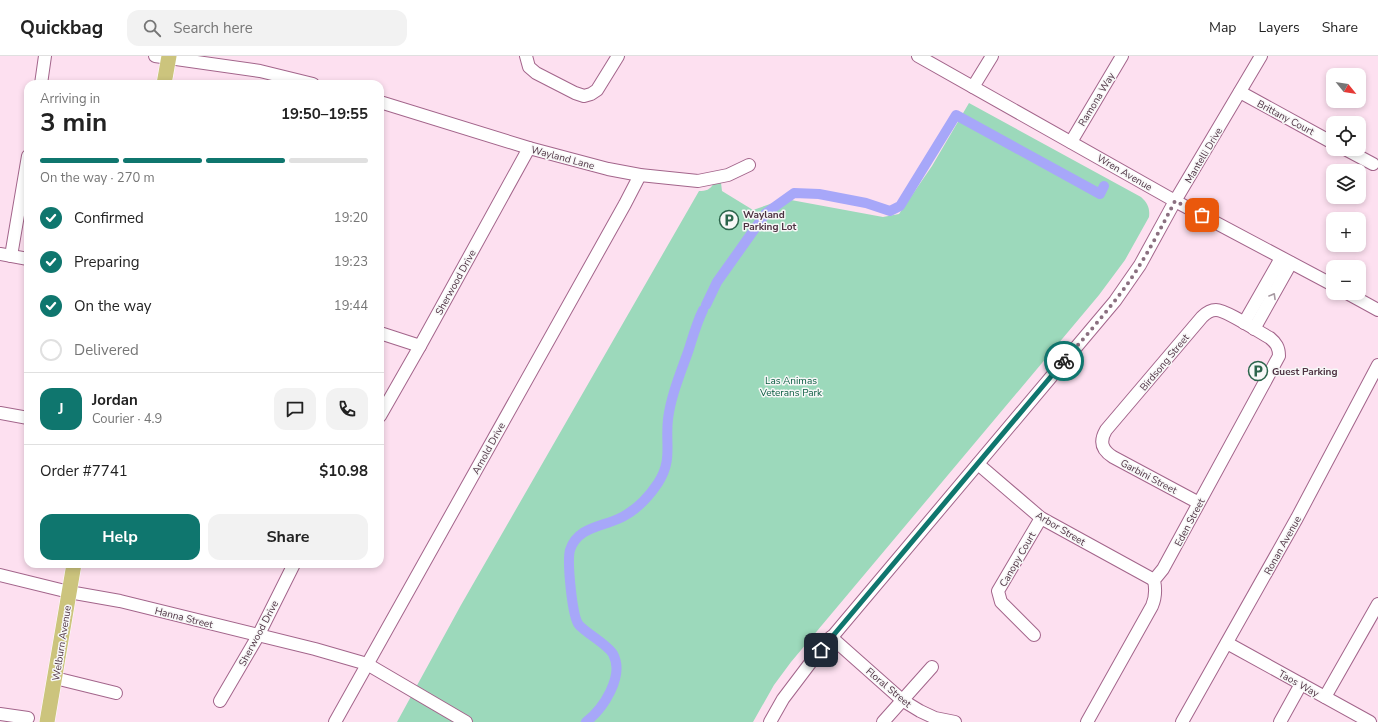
<!DOCTYPE html>
<meta charset="utf-8">
<style>
:root{--surface:#fff;--page:#f2f2f2;--text:#222;--muted:#767676;--line:#e0e0e0;--accent:#0f766e}
body{margin:0;font-family:"Nunito Sans",sans-serif;background:var(--page);color:var(--text);height:100vh;display:flex;flex-direction:column;font-size:15px;white-space:nowrap}
*{box-sizing:border-box;margin:0}
p{font-size:13px;color:var(--muted)}
.icon{flex:none;width:22px;height:22px;fill:none;stroke:currentColor;stroke-width:2;stroke-linecap:round;stroke-linejoin:round}
.map{position:relative;flex:1;overflow:hidden}
.side{position:absolute;left:24px;top:24px;width:360px;height:488px;display:flex;flex-direction:column;background:var(--surface);border-radius:12px;box-shadow:0 2px 6px #0003}
.side>*{flex:none}
.needle{width:26px;rotate:120deg}
.controls{position:absolute;left:1326px;top:12px;display:grid;gap:8px}
.controls a{display:grid;place-items:center;width:40px;height:40px;border-radius:8px;background:var(--surface);box-shadow:0 2px 6px #0003;font-size:20px}
.pin{position:absolute;display:grid;place-items:center;width:34px;height:34px;color:#fff;margin:-17px;border-radius:8px;box-shadow:0 2px 6px #0006}
.courier{position:absolute;display:grid;place-items:center;width:40px;height:40px;margin:-20px;border:3px solid #0f766e;border-radius:50%;background:#fff;color:#222;box-shadow:0 1px 5px #0007}
.summary em{font-style:normal;font-weight:700}
.summary div{display:flex;flex-direction:column-reverse}
.summary{display:flex;align-items:center;justify-content:space-between;height:68px;padding:0 16px}
h1{font-size:26px;font-weight:700;line-height:30px}
.bar{display:grid;grid-template-columns:repeat(4,1fr);gap:6px 4px;align-content:center;height:48px;padding:0 16px}
.bar i{height:5px;border-radius:3px;background:var(--line)}
.bar .active{background:var(--accent)}
.bar p{grid-column:span 4}
.line{display:flex;align-items:center;gap:10px;padding:0 16px;border-top:1px solid var(--line)}
.line div{flex:1}
.round{display:grid;place-items:center;flex:none;width:42px;height:42px;border-radius:12px;background:var(--page)}
ol{padding:0 16px;list-style:none}
li{display:flex;align-items:center;gap:12px;height:44px}
li p{margin-inline-start:auto}
li .icon{padding:4px;border-radius:50%;background:var(--accent);color:#fff;stroke-width:4}
li:last-child{color:var(--muted)}
li i{width:22px;height:22px;border:2px solid var(--line);border-radius:50%}
.cta{display:flex;gap:8px;margin-top:auto;padding:8px 16px}
.cta a{flex:1;height:46px;border-radius:12px;background:var(--accent);color:#fff;font-size:16px;font-weight:700;line-height:46px;text-align:center}
.cta a+a{background:var(--page);color:var(--text)}
header{display:flex;align-items:center;gap:24px;box-sizing:border-box;height:56px;padding:0 20px;background:var(--surface);border-bottom:1px solid var(--line)}
header strong{font-size:19px}
nav{display:flex;gap:22px;margin-inline-start:auto;font-size:14px}
.search{width:280px;height:36px;background:var(--page);display:flex;align-items:center;gap:10px;box-sizing:border-box;padding:0 14px;border-radius:12px;color:var(--muted);font-size:15px}
.map>svg:first-child{display:block}
.green{fill:#9cd9bb}
.lines{fill:none;stroke-linecap:round;stroke-linejoin:round}
.canal{stroke:#a7a7f9;stroke-width:10}
.minor-casing{stroke:#a3658b;stroke-width:14}
.major-casing{stroke:#fff;stroke-width:16}
.minor{stroke:#fff;stroke-width:12}
.major{stroke:#ccc47d;stroke-width:15}
.oneway{stroke:#a699a1}
.done{stroke:#8b7080;stroke-width:4;stroke-dasharray:0 7.2}
.route{stroke:#0f766e;stroke-width:5}
.labels{text-anchor:middle;stroke-width:3;stroke-linejoin:round;paint-order:stroke}
.street-label{font-size:10px;fill:#4e3343;stroke:#f7f7f7}
.poi-label{font-size:10px;font-weight:bold;fill:#4e3343;stroke:#f7f7f7;text-anchor:start}
.park-label{font-size:10px;fill:#095c40;stroke:#f7f7f7}
</style>
<header>
<strong>Quickbag</strong>
<div class="search"><svg class="icon" aria-label="search" viewBox="0 0 24 24"><circle cx="10" cy="10" r="6"/><path d="M15 15l6 6"/></svg>Search here</div>
<nav><a>Map</a><a>Layers</a><a>Share</a></nav>
</header>
<div class="map">
<svg width="1378" height="666" viewBox="0 0 1378 666">
<rect width="100%" height="100%" fill="#fde0f0"/>
<path class="green" d="M969,47L1141,141C1148,147 1150,153 1149,161L1125,204L1099,239L791,606L774,629L753,666H397L461,549L699,135C706,135 710,134 714,127H721L722,135L753,154L776,146L791,144L883,161L899,158L932,110Z"/>
<g class="lines">
<g class="canal">
<polyline points="706,249 717,226 766,157 794,137 819,138 866,147 890,155 900,150 956,59 1100,138 1104,130"/>
<path d="M586,666C603,653 625,620 613,598C608,589 586,577 579,569C572,561 567,505 570,494C577,472 600,471 618,463C634,456 648,442 658,427C673,404 665,388 668,363C671,339 681,316 689,293C693,280 697,266 703,254"/>
</g>
<defs>
<g id="minor">
<polyline points="155,0 260,15 313,28"/>
<polyline points="526,0 529,11 536,17 575,37 584,40 591,38 597,34 618,0"/>
<polyline points="918,0 1175,145 1333,229"/>
<polyline points="41,28 45,0"/>
<polyline points="973,31 992,0"/>
<polyline points="1240,36 1333,87"/>
<polyline points="380,46 529,92 608,113 640,119 698,125 728,119 749,109"/>
<polyline points="1071,86 1122,0"/>
<polyline points="1345,93 1373,108"/>
<polyline points="0,198 28,203"/>
<polyline points="11,200 28,100"/>
<polyline points="1347,237 1378,254"/>
<polyline points="1244,267 1281,202"/>
<polyline points="1254,273 1291,207"/>
<polyline points="380,277 420,290"/>
<polyline points="0,357 28,362"/>
<polyline points="380,360 420,290 529,92"/>
<polyline points="978,408 1041,462 1154,524"/>
<polyline points="0,519 69,536 120,545 315,593 367,608 466,666"/>
<polyline points="1034,579 1001,546 998,535 1041,462"/>
<polyline points="831,581 902,644 920,655 935,662 955,666"/>
<polyline points="1227,587 1370,666"/>
<polyline points="55,622 116,637"/>
<polyline points="1325,641 1378,548"/>
<polyline points="220,645 258,580 294,508"/>
<polyline points="0,658 28,662"/>
<polyline points="335,666 625,148 640,119"/>
<polyline points="770,666 783,643 811,606 1115,245 1140,209 1175,145 1261,0"/>
<polyline points="883,666 932,611"/>
<path d="M1087,666L1152,550C1156,541 1156,534 1154,524L1163,513L1279,300C1279,291 1276,287 1270,282C1259,276 1226,254 1216,254C1210,254 1206,257 1202,261L1106,374C1099,386 1102,394 1113,401L1199,447"/>
<polyline points="1182,666 1297,462 1378,309"/>
<polyline points="1280,666 1301,628"/>
</g>
<g id="major">
<polyline points="164,28 169,0"/>
<polyline points="47,666 74,508"/>
</g>
</defs>
<use href="#minor" class="minor-casing"/>
<use href="#major" class="major-casing"/>
<use href="#minor" class="minor"/>
<use href="#major" class="major"/>
</g>
<defs><path id="oneway-chevron" d="M-2-3.5L2.5 0L-2 3.5" fill="none" stroke-width="1.6" stroke-linecap="round" stroke-linejoin="round"/></defs>
<use class="oneway" href="#oneway-chevron" transform="translate(1273 240) rotate(-60)"/>
<g class="lines">
<path class="done" d="M1064,305C1085,281 1107,256 1126,230C1145,203 1160,174 1175,145L1202,159"/>
<polyline class="route" points="821,594 1064,305"/>
</g>
<defs>
<symbol id="parking-ring" viewBox="-11 -11 22 22"><circle r="9.5" fill="#f7f7f7" stroke="#2b644b" stroke-width="1.5"/><path d="M-3.5-5.5H1a3.5 3.5 0 0 1 0 7H-1V5.5H-3.5ZM-1-3.4V-.6H.8a1.4 1.4 0 0 0 0-2.8Z" fill="#2b644b"/></symbol>
</defs>
<g fill-rule="evenodd">
<use href="#parking-ring" x="718" y="153" width="22" height="22"/>
<use href="#parking-ring" x="1247" y="304" width="22" height="22"/>
</g>
<g class="labels">
<g class="street-label">
<text transform="translate(1096 43) rotate(-59)" y="4">Ramona Way</text>
<text transform="translate(1286 61) rotate(28)" y="4">Brittany Court</text>
<text transform="translate(1203 99) rotate(-59)" y="4">Mantelli Drive</text>
<text transform="translate(563 101) rotate(15)" y="4">Wayland Lane</text>
<text transform="translate(1125 116) rotate(30)" y="4">Wren Avenue</text>
<text transform="translate(455 226) rotate(-61)" y="4">Sherwood Drive</text>
<text transform="translate(1164 306) rotate(-50)" y="4">Birdsong Street</text>
<text transform="translate(488 392) rotate(-61)" y="4">Arnold Drive</text>
<text transform="translate(1149 420) rotate(28)" y="4">Garbini Street</text>
<text transform="translate(1189 466) rotate(-62)" y="4">Eden Street</text>
<text transform="translate(1061 472) rotate(31)" y="4">Arbor Street</text>
<text transform="translate(1282 489) rotate(-61)" y="4">Ronan Avenue</text>
<text transform="translate(1017 503) rotate(-60)" y="4">Canopy Court</text>
<text transform="translate(184 561) rotate(14)" y="4">Hanna Street</text>
<text transform="translate(258 577) rotate(-62)" y="4">Sherwood Drive</text>
<text transform="translate(61 587) rotate(-81)" y="4">Welburn Avenue</text>
<text transform="translate(1299 627) rotate(29)" y="4">Taos Way</text>
<text transform="translate(889 631) rotate(40)" y="4">Floral Street</text>
</g>
<g class="poi-label">
<text x="743" y="162">Wayland<tspan x="743" dy="12">Parking Lot</tspan></text>
<text x="1272" y="319">Guest Parking</text>
</g>
<g class="park-label">
<text x="791" y="328">Las Animas<tspan x="791" dy="12">Veterans Park</tspan></text>
</g>
</g>
</svg>
<div class="controls">
<a><svg class="needle" viewBox="-14 -14 28 28"><path d="M0-13l5 13h-10z" fill="#e53935"/><path d="M0 13l5-13h-10z" fill="#767676"/></svg></a>
<a><svg class="icon" aria-label="locate" viewBox="0 0 24 24"><circle cx="12" cy="12" r="6"/><path d="M12 2v4M12 18v4M2 12h4M18 12h4"/></svg></a>
<a><svg class="icon" aria-label="layers" viewBox="0 0 24 24"><path d="M12 4l9 5-9 5-9-5zM3 14l9 5 9-5"/></svg></a>
<a>+</a>
<a>−</a>
</div>
<div class="pin" style="left:1202px;top:159px;background:#ea580c"><svg class="icon" aria-label="bag" viewBox="0 0 24 24"><path d="M5 8h14l-1 12H6zM9 8a3 3 0 0 1 6 0"/></svg></div>
<div class="pin" style="left:821px;top:594px;background:#1f2937"><svg class="icon" aria-label="home" viewBox="0 0 24 24"><path d="M3 11l9-7 9 7M6 9v11h12V9"/></svg></div>
<div class="courier" style="left:1064px;top:305px"><svg class="icon" aria-label="bike" viewBox="0 0 24 24"><circle cx="6" cy="16" r="4"/><circle cx="18" cy="16" r="4"/><path d="M6 16l4-8h5l3 8M10 8l3 8H6M13 5h3"/></svg></div>
<section class="side">
<div class="summary"><div><h1>3 min</h1><p>Arriving in</p></div><em>19:50–19:55</em></div>
<div class="bar"><i class="active"></i><i class="active"></i><i class="active"></i><i></i><p>On the way · 270 m</p></div>
<ol>
<li><svg class="icon" aria-label="check" viewBox="0 0 24 24"><path d="M5 12l5 5 9-10"/></svg>Confirmed<p>19:20</p></li>
<li><svg class="icon" aria-label="check" viewBox="0 0 24 24"><path d="M5 12l5 5 9-10"/></svg>Preparing<p>19:23</p></li>
<li><svg class="icon" aria-label="check" viewBox="0 0 24 24"><path d="M5 12l5 5 9-10"/></svg>On the way<p>19:44</p></li>
<li><i></i>Delivered</li>
</ol>
<div class="line" style="height:72px"><b class="round" style="background:var(--accent);color:#fff">J</b><div><b>Jordan</b><p>Courier · 4.9</p></div><a class="round"><svg class="icon" aria-label="chat" viewBox="0 0 24 24"><path d="M4 5h16v11H9l-5 4z"/></svg></a><a class="round"><svg class="icon" aria-label="phone" viewBox="0 0 24 24"><path d="M5 4h4l2 5-3 2q2 4 5 5l2-3 5 2v4C11 20 4 13 5 4z"/></svg></a></div>
<div class="line" style="height:52px"><div>Order #7741</div><b>$10.98</b></div>
<div class="cta"><a>Help</a><a>Share</a></div>
</section>
</div>
